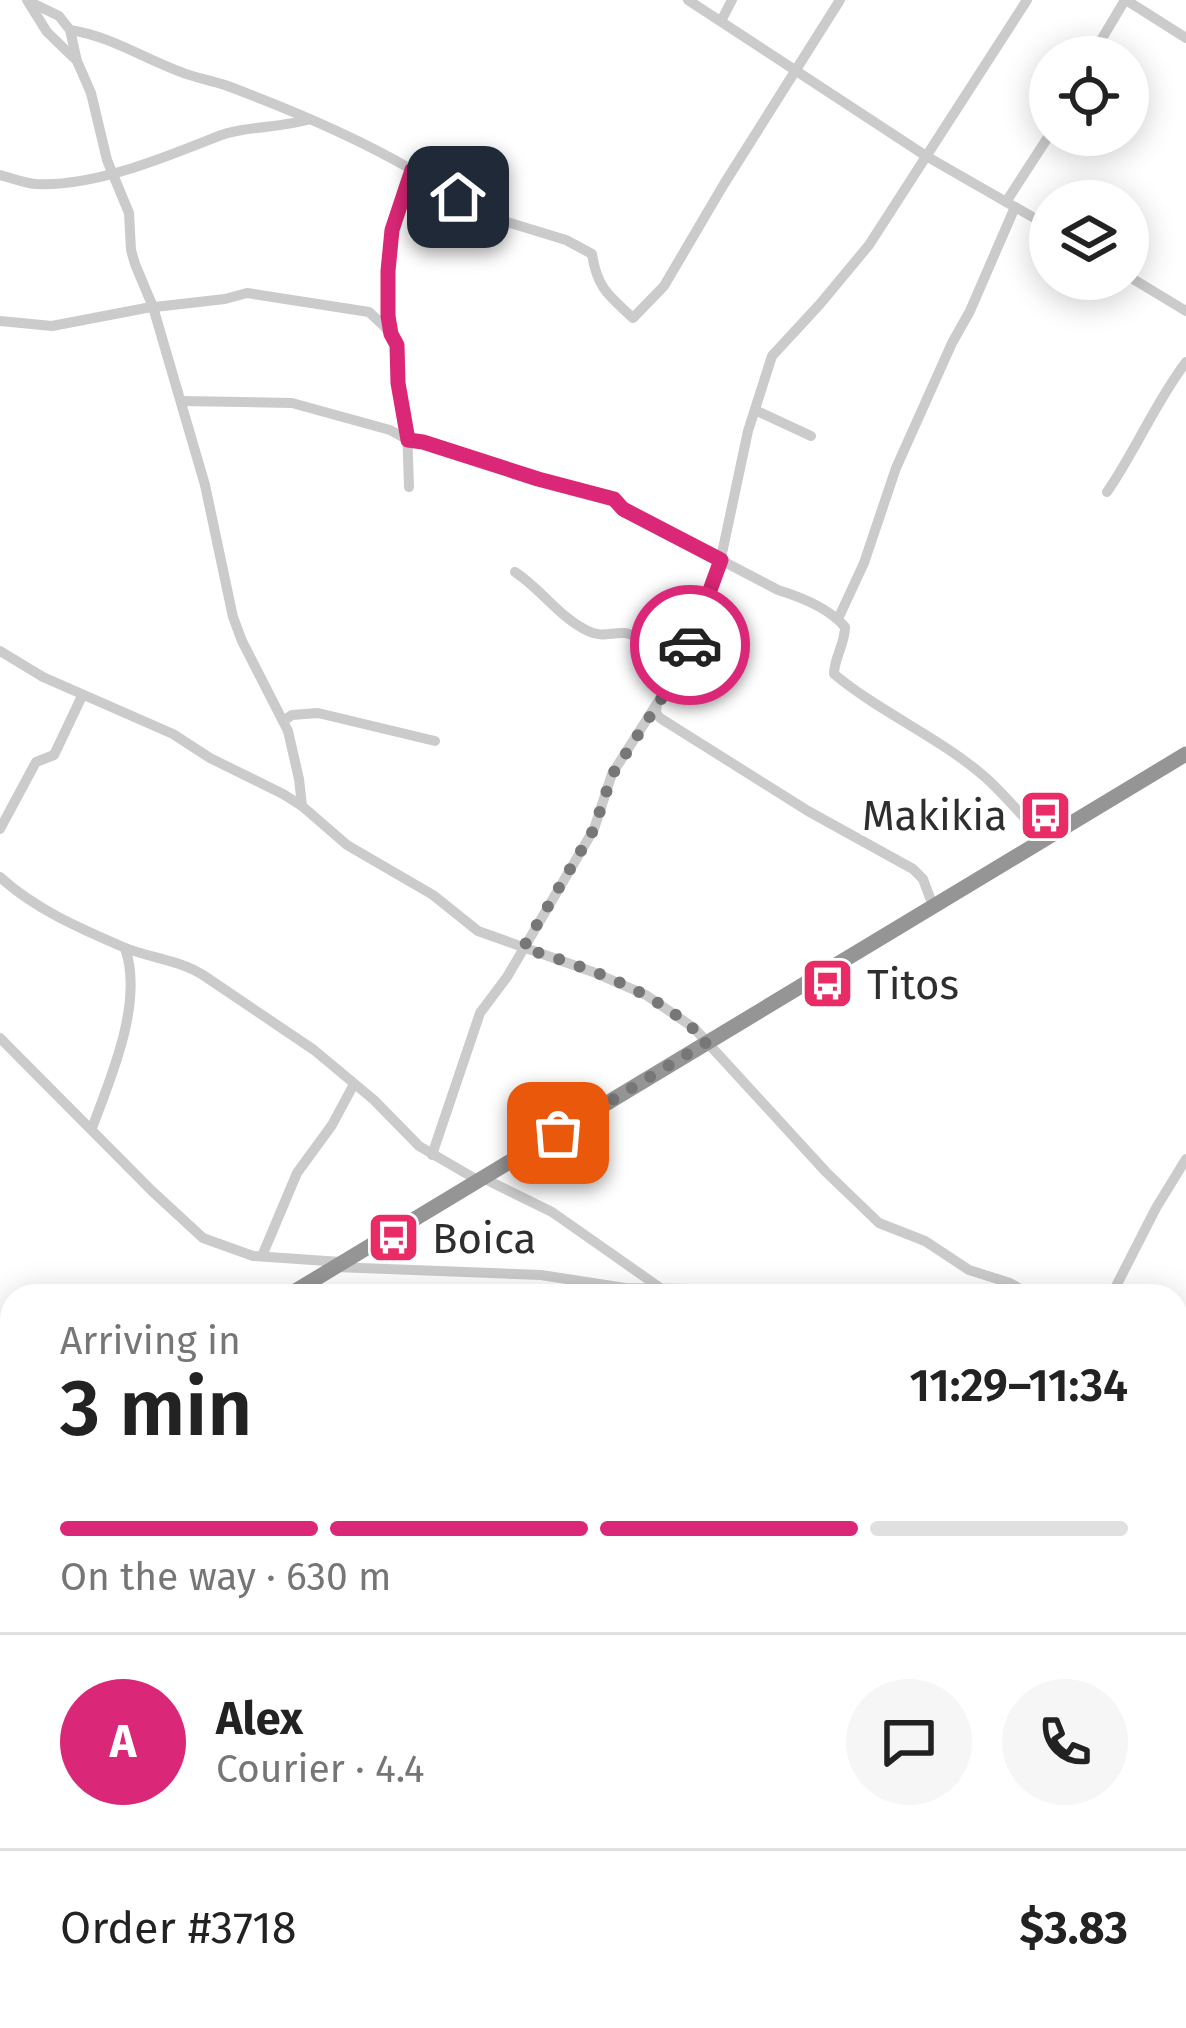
<!DOCTYPE html>
<meta charset="utf-8">
<style>
:root{--surface:#fff;--page:#f6f6f6;--text:#222;--muted:#767676;--line:#e0e0e0;--accent:#db2777}
body{margin:0;font-family:"Fira Sans",sans-serif;background:var(--page);color:var(--text);height:100vh;display:flex;flex-direction:column;font-size:45px;white-space:nowrap}
*{box-sizing:border-box;margin:0}
p{font-size:39px;color:var(--muted)}
.icon{flex:none;width:66px;height:66px;fill:none;stroke:currentColor;stroke-width:2;stroke-linecap:round;stroke-linejoin:round}
.map{position:relative;flex:1;overflow:hidden}
.drawer{position:absolute;left:0px;top:1284px;width:1188px;height:744px;display:flex;flex-direction:column;background:var(--surface);border-radius:36px 36px 0 0;box-shadow:0 6px 30px #0003}
.drawer>*{flex:none}
.tools{position:absolute;left:1029px;top:36px;display:grid;gap:24px}
.tools a{display:grid;place-items:center;width:120px;height:120px;border-radius:50%;background:var(--surface);box-shadow:0 6px 30px #0003;font-size:60px}
.pin{position:absolute;display:grid;place-items:center;width:102px;height:102px;color:#fff;margin:-51px;border-radius:24px;box-shadow:0 6px 18px #0006}
.courier{position:absolute;display:grid;place-items:center;width:120px;height:120px;margin:-60px;border:9px solid #db2777;border-radius:50%;background:#fff;color:#222;box-shadow:0 3px 15px #0007}
.headline em{font-style:normal;font-weight:600}
.headline div{display:flex;flex-direction:column-reverse}
.headline{display:flex;align-items:center;justify-content:space-between;height:204px;padding:0 60px}
h1{font-size:78px;font-weight:600;line-height:90px}
.bar{display:grid;grid-template-columns:repeat(4,1fr);gap:18px 12px;align-content:center;height:144px;padding:0 60px}
.bar i{height:15px;border-radius:9px;background:var(--line)}
.bar .current{background:var(--accent)}
.bar p{grid-column:span 4}
.line{display:flex;align-items:center;gap:30px;padding:0 60px;border-top:3px solid var(--line)}
.line div{flex:1}
.round{display:grid;place-items:center;flex:none;width:126px;height:126px;border-radius:63px;background:var(--page)}
.map>svg:first-child{display:block}
.lines{fill:none;stroke-linecap:round;stroke-linejoin:round}
.minor{stroke:#cbcbcb;stroke-width:10}
.highway{stroke:#959595;stroke-width:15}
.done{stroke:#777;stroke-width:12;stroke-dasharray:0 21.6}
.route{stroke:#db2777;stroke-width:15}
.labels{text-anchor:middle;stroke-width:12;stroke-linejoin:round;paint-order:stroke}
.poi-label{font-size:42px;fill:#2e2e2e;stroke:#fff;text-anchor:start}
</style>
<div class="map">
<svg width="1186" height="2028" viewBox="0 0 1186 2028">
<rect width="100%" height="100%" fill="#fff"/>
<g class="lines">
<g class="minor">
<polyline points="27,0 47,32 75,59"/>
<polyline points="688,0 926,156 1050,227"/>
<polyline points="1126,0 1186,38"/>
<polyline points="28,1 59,16 70,30 77,61 91,93 107,160 129,213 131,250 135,264 153,307 205,485 233,617 242,641 288,731 299,779 302,806"/>
<polyline points="721,21 732,0"/>
<path d="M70,30C110,36 143,58 181,72C195,78 210,80 225,85C287,108 352,135 409,168C427,179 423,201 445,206L458,197L470,198L481,209L507,222L566,240L592,254C597,288 609,296 633,318L664,286L724,184L840,0"/>
<polyline points="1091,57 1125,0"/>
<path d="M0,175C12,178 24,183 36,184C94,187 163,158 216,137C244,126 278,128 307,120"/>
<polyline points="1006,202 1050,134"/>
<polyline points="1128,276 1186,311"/>
<polyline points="0,321 52,326 146,308 225,299 247,293 369,312 384,326 397,345 400,401 407,427 409,487"/>
<polyline points="391,331 388,271 391,230 412,170"/>
<path d="M181,401L292,403L390,430L408,440L423,442L538,479L613,499L623,509L778,590C801,597 829,608 845,627C845,644 834,658 834,674C881,713 939,737 985,777C1003,793 1020,814 1038,832"/>
<polyline points="755,410 811,436"/>
<path d="M1107,492C1136,450 1155,403 1186,362"/>
<path d="M515,572C541,589 560,618 588,631C602,638 611,632 625,633C641,635 668,656 683,664"/>
<polyline points="838,619 864,563 896,468 952,343 970,311 1015,207"/>
<polyline points="0,651 43,677 173,734 210,758 283,794 302,806 347,845 433,895 478,931 593,972 646,995 694,1028 826,1172 879,1223 925,1241 969,1270 1010,1283 1033,1296"/>
<polyline points="657,704 656,713 660,718 808,811 913,869 923,879 930,898"/>
<polyline points="283,721 292,715 318,713 435,741"/>
<polyline points="0,829 36,762 54,755 82,696"/>
<path d="M0,877C35,909 79,928 123,947C149,958 177,959 203,975L314,1050L374,1100L419,1146L479,1181"/>
<polyline points="0,1038 152,1191 203,1238 253,1256 341,1262"/>
<path d="M92,1128C111,1077 144,1002 125,948"/>
<polyline points="432,1155 480,1013 507,977 594,829 612,774 686,658 717,577 748,431 772,356 820,304 869,245 1027,0"/>
<polyline points="483,1178 552,1212 659,1287"/>
<polyline points="262,1256 297,1173 332,1125 354,1084"/>
<polyline points="335,1267 541,1275 625,1288 689,1289 792,1296"/>
<polyline points="1111,1296 1156,1208 1186,1159"/>
<polyline points="0,1328 12,1338"/>
<polyline points="1176,1329 1186,1330"/>
<polyline points="1176,1516 1186,1521"/>
<polyline points="0,1815 12,1820"/>
<polyline points="292,2016 305,2028"/>
<polyline points="114,2028 117,2016"/>
</g>
<g class="highway">
<polyline points="287,1296 1186,754"/>
<polyline points="0,1470 12,1463"/>
</g>
</g>
<g class="lines">
<path class="done" d="M558,1133L707,1042C658,991 589,968 523,948L594,829L612,775L680,670L690,645"/>
<path class="route" d="M458,197L445,206C424,203 426,181 412,170L392,230L388,271V316L391,334L397,345L398,383L408,440L423,442L538,479L614,499L623,509L721,560L690,645"/>
</g>
<defs>
<symbol id="bus-square" viewBox="-11 -11 22 22"><rect x="-9" y="-9" width="18" height="18" rx="4" fill="#e92c65" stroke="#fff"/><path d="M-5-6H5V4H4V6H2V4H-2V6H-4V4H-5ZM-3.5-4V0h7V-4ZM-3.5 1.2v1.5H-2V1.2ZM2 1.2v1.5H3.5V1.2Z" fill="#fff"/></symbol>
</defs>
<g fill-rule="evenodd">
<use href="#bus-square" x="1016" y="786" width="59" height="59"/>
<use href="#bus-square" x="798" y="954" width="59" height="59"/>
<use href="#bus-square" x="364" y="1208" width="59" height="59"/>
</g>
<g class="labels">
<g class="poi-label">
<text x="1007" y="830" text-anchor="end">Makikia</text>
<text x="867" y="999">Titos</text>
<text x="432" y="1253">Boica</text>
</g>
</g>
</svg>
<div class="tools">
<a><svg class="icon" aria-label="locate" viewBox="0 0 24 24"><circle cx="12" cy="12" r="6"/><path d="M12 2v4M12 18v4M2 12h4M18 12h4"/></svg></a>
<a><svg class="icon" aria-label="layers" viewBox="0 0 24 24"><path d="M12 4l9 5-9 5-9-5zM3 14l9 5 9-5"/></svg></a>
</div>
<div class="pin" style="left:558px;top:1133px;background:#ea580c"><svg class="icon" aria-label="bag" viewBox="0 0 24 24"><path d="M5 8h14l-1 12H6zM9 8a3 3 0 0 1 6 0"/></svg></div>
<div class="pin" style="left:458px;top:197px;background:#1f2937"><svg class="icon" aria-label="home" viewBox="0 0 24 24"><path d="M3 11l9-7 9 7M6 9v11h12V9"/></svg></div>
<div class="courier" style="left:690px;top:645px"><svg class="icon" aria-label="car" viewBox="0 0 24 24"><path d="M5 17H2v-5l4-1 3-4h7l3 4 3 1v5h-3M9 17h6M6 11h13"/><circle cx="7" cy="17" r="2"/><circle cx="17" cy="17" r="2"/></svg></div>
<section class="drawer">
<div class="headline"><div><h1>3 min</h1><p>Arriving in</p></div><em>11:29–11:34</em></div>
<div class="bar"><i class="current"></i><i class="current"></i><i class="current"></i><i></i><p>On the way · 630 m</p></div>
<div class="line" style="height:216px"><b class="round" style="background:var(--accent);color:#fff">A</b><div><b>Alex</b><p>Courier · 4.4</p></div><a class="round"><svg class="icon" aria-label="chat" viewBox="0 0 24 24"><path d="M4 5h16v11H9l-5 4z"/></svg></a><a class="round"><svg class="icon" aria-label="phone" viewBox="0 0 24 24"><path d="M5 4h4l2 5-3 2q2 4 5 5l2-3 5 2v4C11 20 4 13 5 4z"/></svg></a></div>
<div class="line" style="height:156px"><div>Order #3718</div><b>$3.83</b></div>
</section>
</div>
